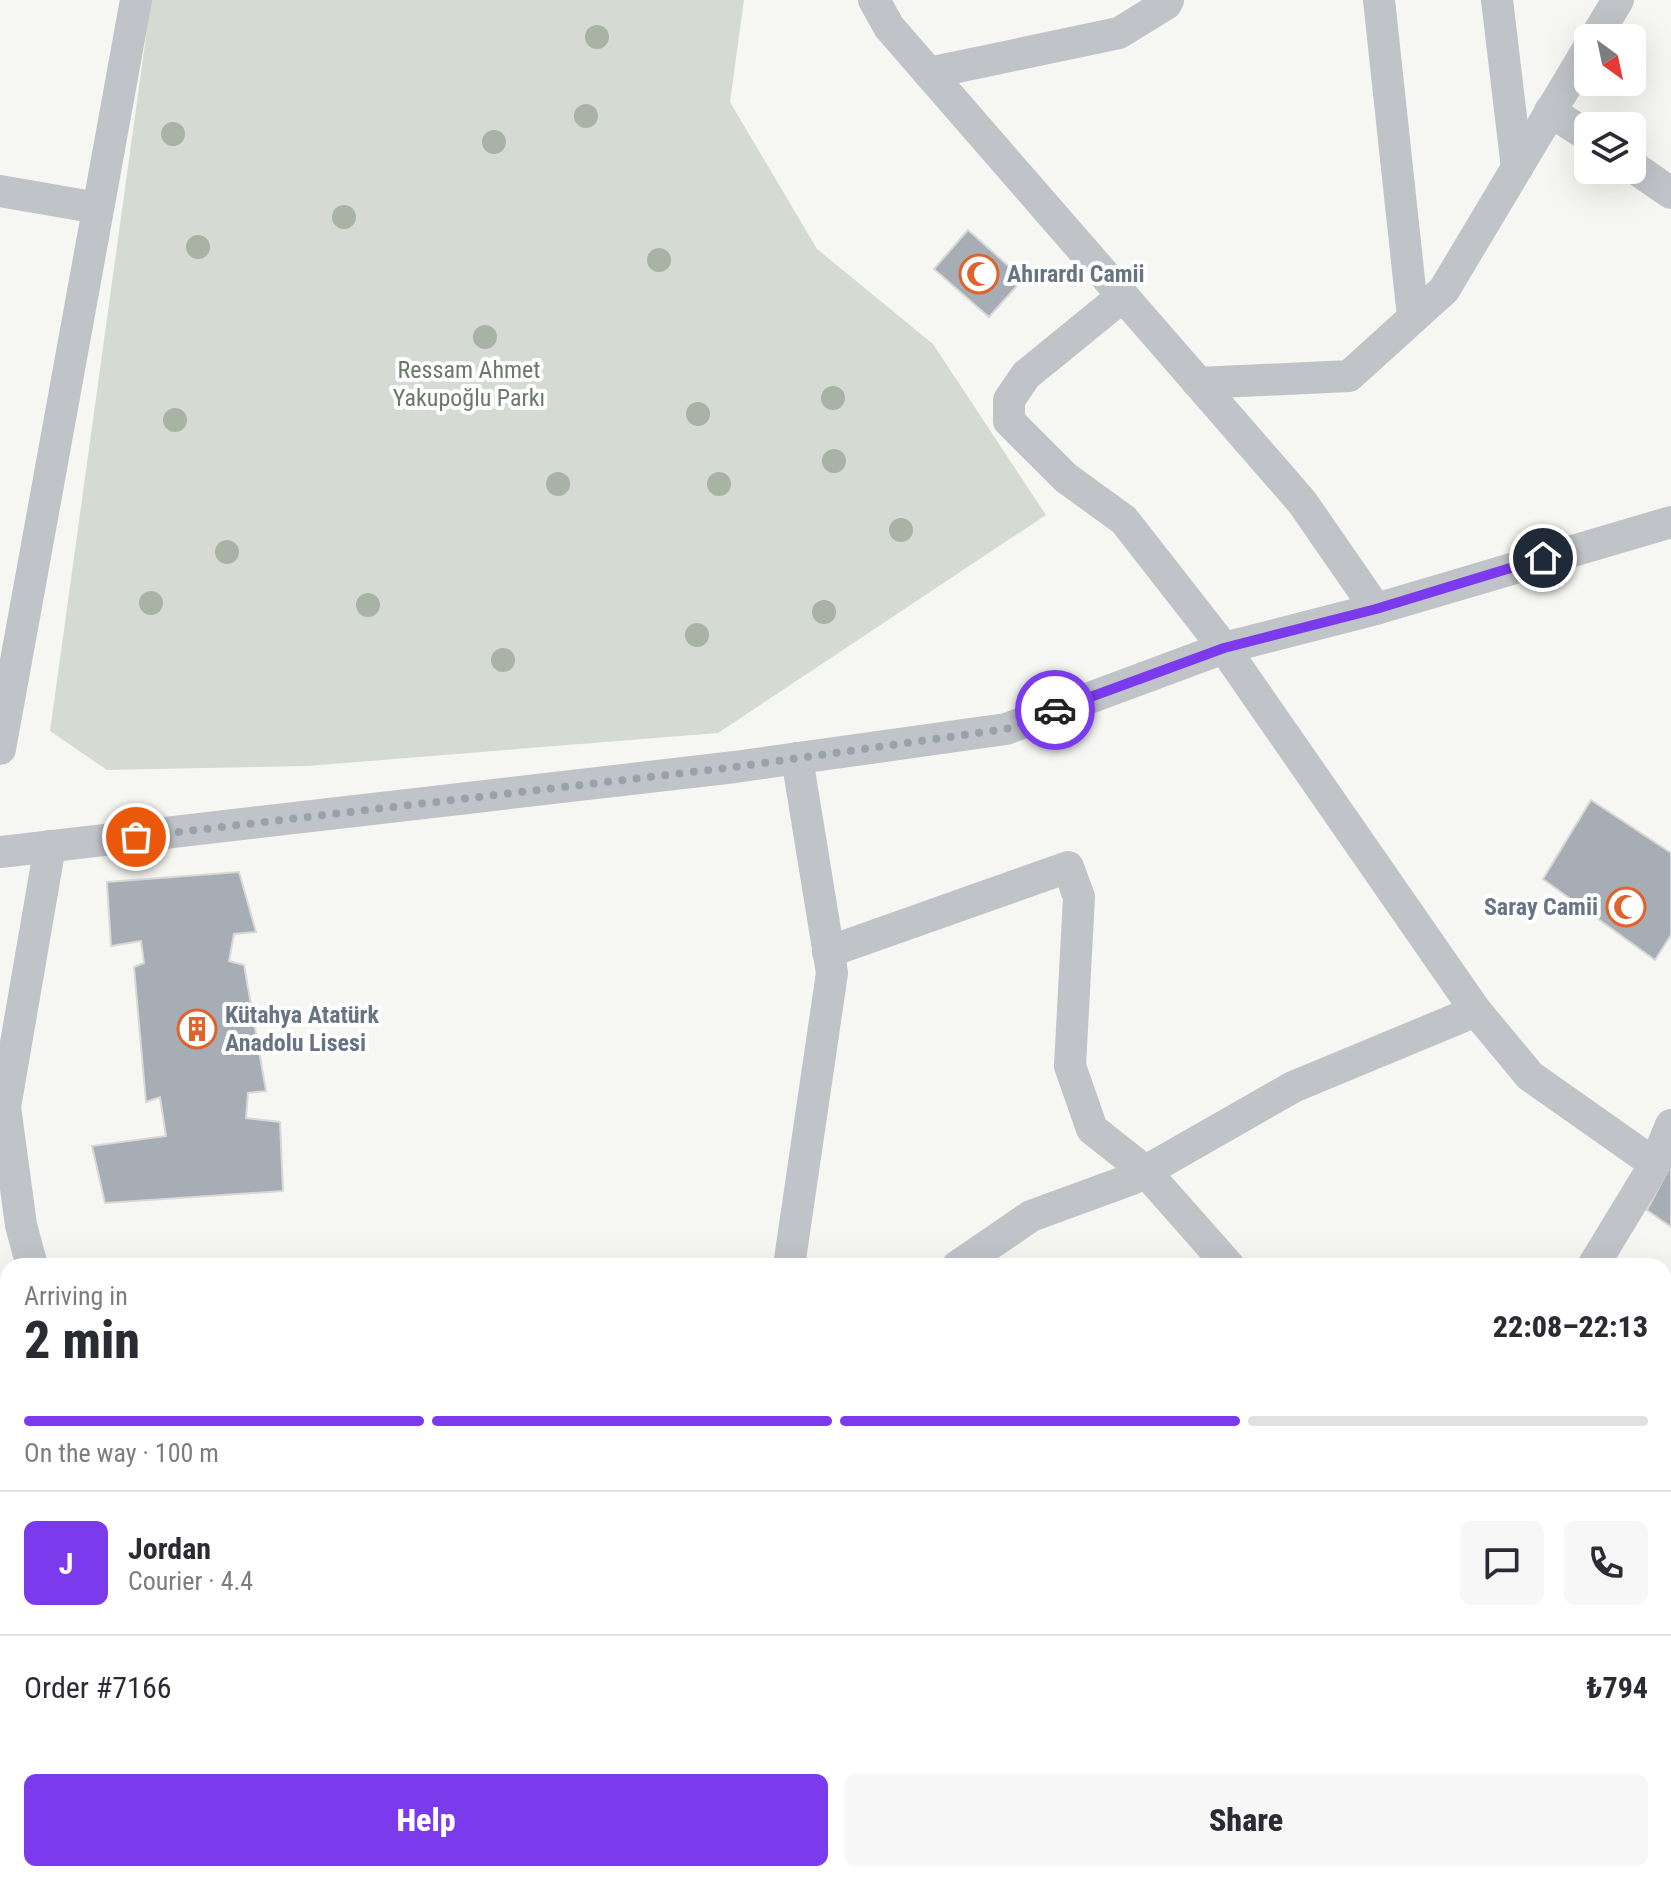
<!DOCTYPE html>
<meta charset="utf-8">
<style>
:root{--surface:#fff;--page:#f7f7f7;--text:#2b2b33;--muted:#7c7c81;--line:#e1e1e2;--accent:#7c3aed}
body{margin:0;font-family:"Roboto Condensed",sans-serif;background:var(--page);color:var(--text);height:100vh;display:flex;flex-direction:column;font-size:30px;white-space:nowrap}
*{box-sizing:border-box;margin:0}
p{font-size:26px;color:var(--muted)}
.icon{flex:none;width:44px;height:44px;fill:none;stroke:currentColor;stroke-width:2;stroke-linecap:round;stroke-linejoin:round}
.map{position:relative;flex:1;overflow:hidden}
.drawer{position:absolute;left:0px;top:1258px;width:1672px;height:624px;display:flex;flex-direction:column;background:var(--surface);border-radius:24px 24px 0 0;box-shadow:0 8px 32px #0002}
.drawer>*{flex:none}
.needle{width:52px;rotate:147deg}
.fabs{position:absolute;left:1574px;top:24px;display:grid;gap:16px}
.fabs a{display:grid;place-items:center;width:72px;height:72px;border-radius:12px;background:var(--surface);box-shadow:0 8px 32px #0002;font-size:40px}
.pin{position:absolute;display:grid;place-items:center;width:68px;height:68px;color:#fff;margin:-34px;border:4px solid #fff;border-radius:50%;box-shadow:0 2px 8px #0007}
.courier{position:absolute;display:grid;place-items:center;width:80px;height:80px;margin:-40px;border:6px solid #7c3aed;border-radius:50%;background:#fff;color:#222;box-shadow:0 2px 10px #0007}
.summary em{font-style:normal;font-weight:800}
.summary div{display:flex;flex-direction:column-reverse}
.summary{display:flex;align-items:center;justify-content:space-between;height:136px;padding:0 24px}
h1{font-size:52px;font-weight:800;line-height:60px}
.bar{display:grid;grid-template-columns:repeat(4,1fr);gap:12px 8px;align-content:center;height:96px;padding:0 24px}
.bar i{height:10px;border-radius:6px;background:var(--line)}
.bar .active{background:var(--accent)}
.bar p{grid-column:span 4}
.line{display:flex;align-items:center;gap:20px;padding:0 24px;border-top:2px solid var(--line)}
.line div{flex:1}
.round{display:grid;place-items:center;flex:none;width:84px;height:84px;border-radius:12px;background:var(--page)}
.button{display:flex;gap:16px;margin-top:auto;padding:16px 24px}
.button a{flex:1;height:92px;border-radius:12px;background:var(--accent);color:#fff;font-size:32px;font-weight:800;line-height:92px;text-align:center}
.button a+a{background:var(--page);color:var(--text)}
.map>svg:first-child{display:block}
.green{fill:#d5dbd3}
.building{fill:#a6adb4;stroke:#d8d8d6;stroke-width:2}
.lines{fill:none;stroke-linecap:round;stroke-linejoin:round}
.street{stroke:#c0c3c7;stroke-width:32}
.tree{fill:#a8b3a5}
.done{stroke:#98a2ab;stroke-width:8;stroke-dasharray:0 14.4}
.route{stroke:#7c3aed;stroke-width:10}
.labels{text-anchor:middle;stroke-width:8;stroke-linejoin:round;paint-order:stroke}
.poi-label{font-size:24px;font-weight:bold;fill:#667484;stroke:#fff;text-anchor:start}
.park-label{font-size:24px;fill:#687b65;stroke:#fff}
</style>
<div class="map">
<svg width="1671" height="1882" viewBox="0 0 1671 1882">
<rect width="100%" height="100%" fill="#f6f7f3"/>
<polygon class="green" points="151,0 744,0 730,102 817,249 933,344 1046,515 718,733 307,766 107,770 50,731"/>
<g class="building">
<polygon points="968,230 1023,279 989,317 934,269"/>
<polygon points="1591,800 1671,853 1671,935 1655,960 1543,879"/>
<polygon points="239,872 256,932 234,934 229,961 244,965 266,1091 248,1093 246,1118 280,1122 283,1191 105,1203 92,1146 166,1136 160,1097 146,1102 134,967 144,963 141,941 111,946 107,882"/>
<polygon points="1671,1165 1671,1227 1647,1210"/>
<polygon points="1671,1767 1671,1882 1599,1882 1588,1874 1664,1874 1664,1776"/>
<polygon points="1250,1874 1398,1874 1393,1882 1245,1882"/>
</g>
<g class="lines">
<g class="street">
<polyline points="874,0 889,27 1302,502 1376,609"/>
<polyline points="1379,0 1413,317"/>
<polyline points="1497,0 1517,168"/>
<polyline points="1595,38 1618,0"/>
<polyline points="929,73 1119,33 1166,4 1168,0"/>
<polyline points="1550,111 1588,136"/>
<polyline points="1632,166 1671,193"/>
<polyline points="0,191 98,208"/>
<polyline points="1123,296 1026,375 1009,400 1009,421 1066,478 1124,520 1224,648 1476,1011 1530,1076 1655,1164"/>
<polyline points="1198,383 1349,376 1444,290 1588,49"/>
<polyline points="0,749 136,0"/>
<polyline points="0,852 735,767 1006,729 1224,648 1376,609 1671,522"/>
<polyline points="828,952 1068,867 1079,897 1070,1066 1092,1129 1145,1171 1229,1266"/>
<polyline points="32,1266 21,1225 5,1107 50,846"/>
<polyline points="789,1266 832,973 797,758"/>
<polyline points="958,1266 1031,1216 1132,1179 1293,1087 1476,1011"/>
<polyline points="1593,1266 1655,1164 1671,1125"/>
<polyline points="1664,1708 1671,1699"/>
<polyline points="944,1874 950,1882"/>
<polyline points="413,1882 431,1874"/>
<polyline points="703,1882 704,1874"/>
<polyline points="1150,1882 1158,1874"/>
<polyline points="1537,1882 1543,1874"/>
</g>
</g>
<g class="tree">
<circle cx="597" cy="37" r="12"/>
<circle cx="586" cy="116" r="12"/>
<circle cx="173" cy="134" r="12"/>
<circle cx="494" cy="142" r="12"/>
<circle cx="344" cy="217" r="12"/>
<circle cx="198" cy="247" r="12"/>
<circle cx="659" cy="260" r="12"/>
<circle cx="485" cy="337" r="12"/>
<circle cx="833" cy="398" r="12"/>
<circle cx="698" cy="414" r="12"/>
<circle cx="175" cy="420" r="12"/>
<circle cx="834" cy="461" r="12"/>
<circle cx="558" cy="484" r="12"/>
<circle cx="719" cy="484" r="12"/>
<circle cx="901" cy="530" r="12"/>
<circle cx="227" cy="552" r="12"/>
<circle cx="151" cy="603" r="12"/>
<circle cx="368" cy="605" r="12"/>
<circle cx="824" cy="612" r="12"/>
<circle cx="697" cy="635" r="12"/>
<circle cx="503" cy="660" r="12"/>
</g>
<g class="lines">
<polyline class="done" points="136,837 735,767 1006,729 1055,710"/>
<polyline class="route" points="1055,710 1224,648 1376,609 1543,558"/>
</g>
<defs>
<symbol id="mosque-ring" viewBox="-11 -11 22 22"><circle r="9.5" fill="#fff" stroke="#de642c" stroke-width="1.5"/><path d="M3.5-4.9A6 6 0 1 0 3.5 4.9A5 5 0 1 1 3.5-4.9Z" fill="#de642c"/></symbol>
<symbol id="building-ring" viewBox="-11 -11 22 22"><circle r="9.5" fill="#fff" stroke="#de642c" stroke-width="1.5"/><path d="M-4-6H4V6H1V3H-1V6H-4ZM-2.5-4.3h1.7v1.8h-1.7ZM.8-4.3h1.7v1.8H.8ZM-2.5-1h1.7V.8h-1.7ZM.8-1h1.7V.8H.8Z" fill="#de642c"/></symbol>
</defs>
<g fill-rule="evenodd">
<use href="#mosque-ring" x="957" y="252" width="44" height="44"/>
<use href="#mosque-ring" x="1604" y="885" width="44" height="44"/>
<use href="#building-ring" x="175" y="1007" width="44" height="44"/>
</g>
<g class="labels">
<g class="poi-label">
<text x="1007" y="282">Ahırardı Camii</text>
<text x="1598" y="915" text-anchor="end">Saray Camii</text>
<text x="225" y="1023">Kütahya Atatürk<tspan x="225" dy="28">Anadolu Lisesi</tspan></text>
</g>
<g class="park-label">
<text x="469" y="378">Ressam Ahmet<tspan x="469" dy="28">Yakupoğlu Parkı</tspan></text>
</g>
</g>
</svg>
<div class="fabs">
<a><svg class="needle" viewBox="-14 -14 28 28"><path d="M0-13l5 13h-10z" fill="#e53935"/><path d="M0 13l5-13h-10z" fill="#7c7c81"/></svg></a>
<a><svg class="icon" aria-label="layers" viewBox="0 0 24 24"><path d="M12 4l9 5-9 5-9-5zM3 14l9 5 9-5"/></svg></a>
</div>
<div class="pin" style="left:136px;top:837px;background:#ea580c"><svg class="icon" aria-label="bag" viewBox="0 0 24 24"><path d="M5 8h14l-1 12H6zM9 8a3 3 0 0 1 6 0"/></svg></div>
<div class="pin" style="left:1543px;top:558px;background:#1f2937"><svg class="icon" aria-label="home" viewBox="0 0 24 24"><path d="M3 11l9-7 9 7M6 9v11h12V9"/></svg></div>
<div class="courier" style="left:1055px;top:710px"><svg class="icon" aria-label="car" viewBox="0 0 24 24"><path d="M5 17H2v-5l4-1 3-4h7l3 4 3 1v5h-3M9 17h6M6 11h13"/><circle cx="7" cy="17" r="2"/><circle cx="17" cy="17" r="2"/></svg></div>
<section class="drawer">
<div class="summary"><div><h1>2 min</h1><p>Arriving in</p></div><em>22:08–22:13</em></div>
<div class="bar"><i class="active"></i><i class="active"></i><i class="active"></i><i></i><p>On the way · 100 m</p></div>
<div class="line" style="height:144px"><b class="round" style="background:var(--accent);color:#fff">J</b><div><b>Jordan</b><p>Courier · 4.4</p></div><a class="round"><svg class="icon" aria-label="chat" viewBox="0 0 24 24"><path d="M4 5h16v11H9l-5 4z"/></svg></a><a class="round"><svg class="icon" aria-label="phone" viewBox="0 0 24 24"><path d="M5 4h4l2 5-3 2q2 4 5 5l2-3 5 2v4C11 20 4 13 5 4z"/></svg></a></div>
<div class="line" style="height:104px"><div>Order #7166</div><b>₺794</b></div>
<div class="button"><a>Help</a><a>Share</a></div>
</section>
</div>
